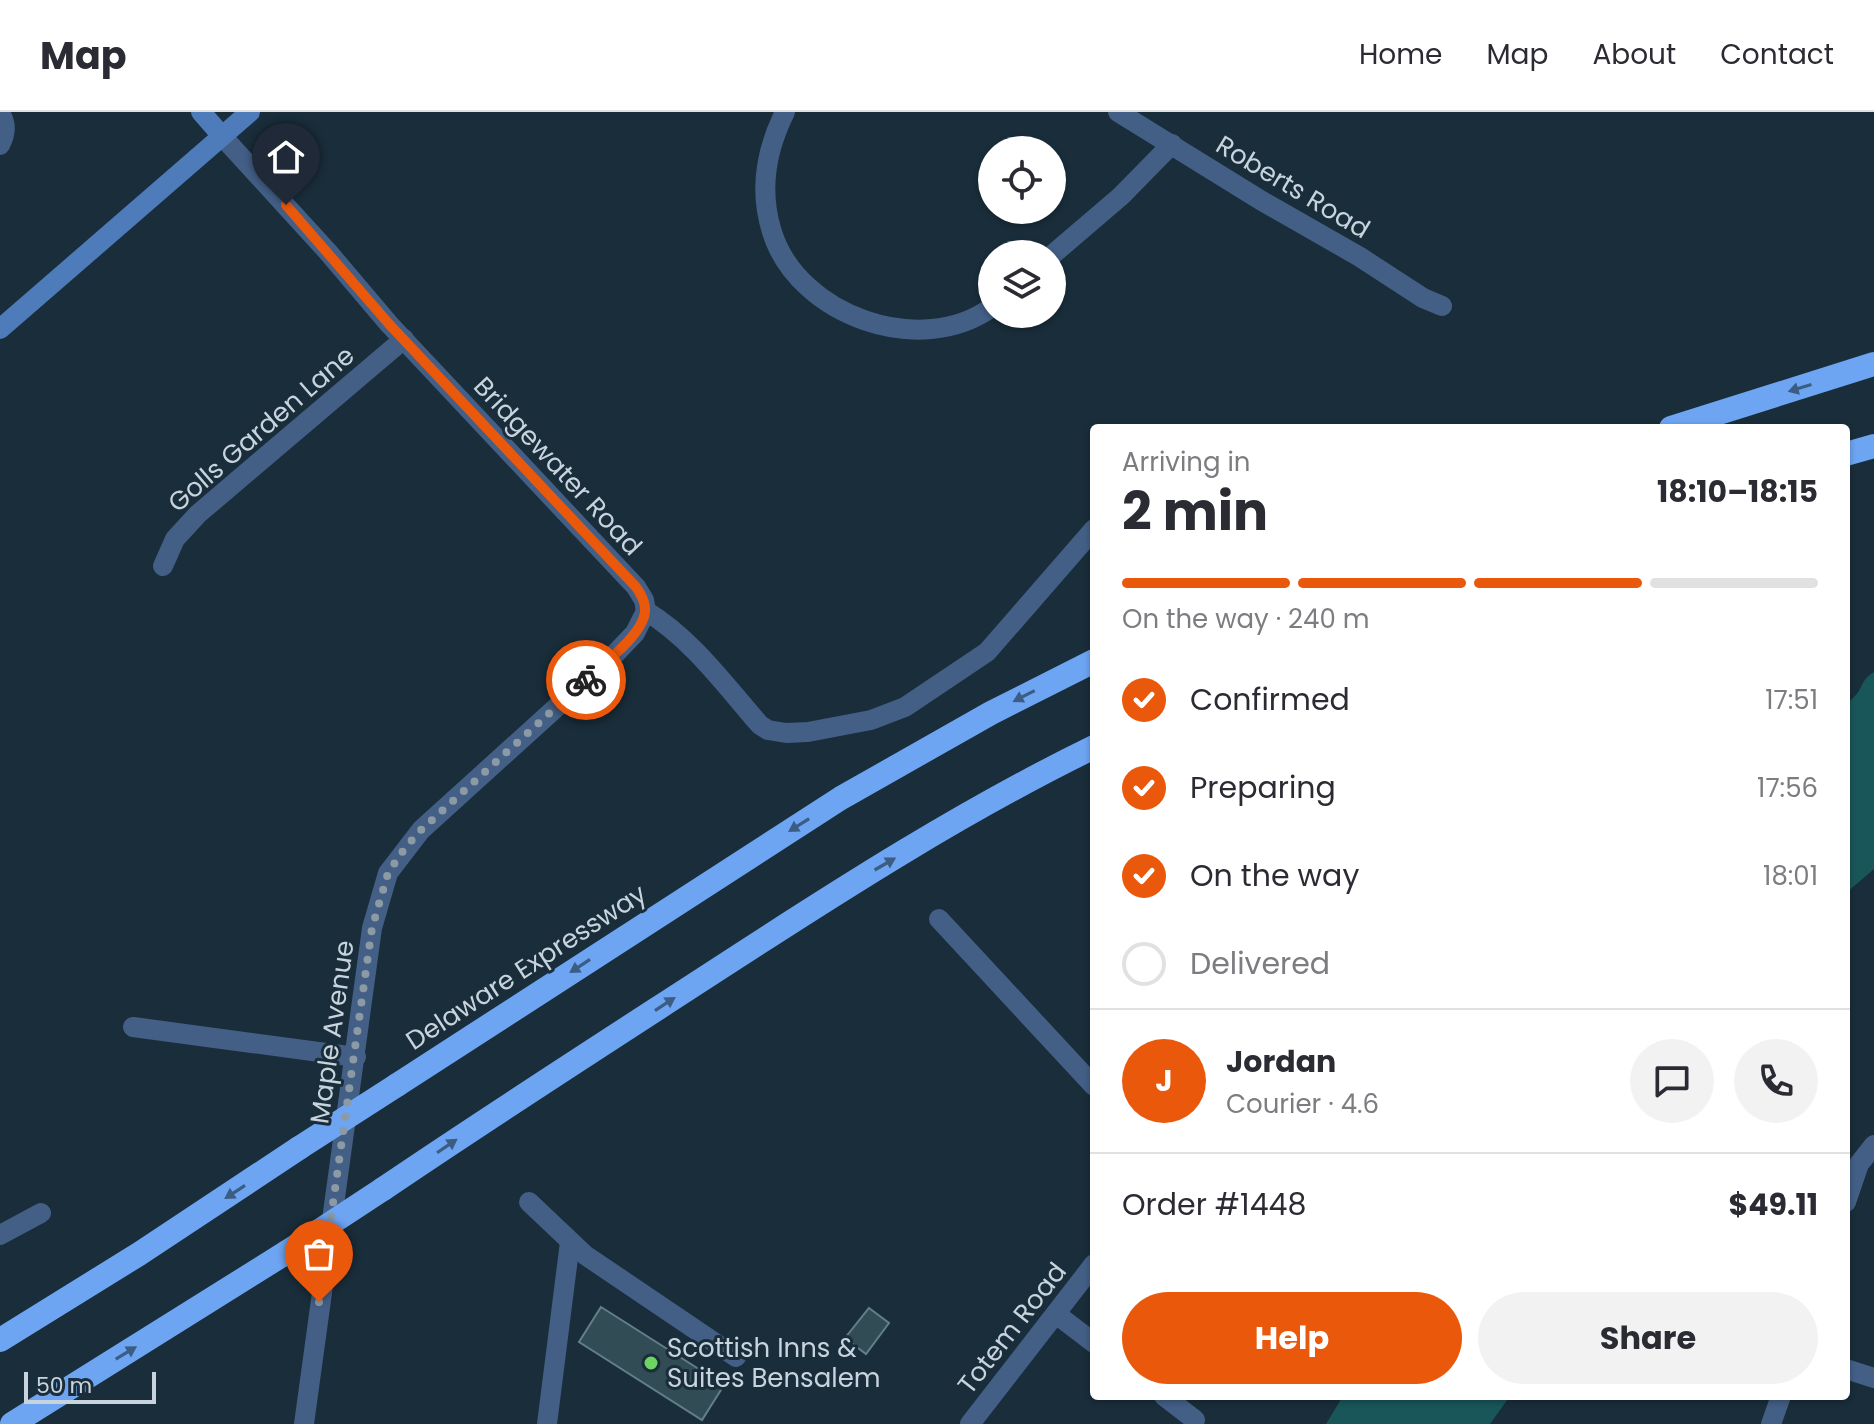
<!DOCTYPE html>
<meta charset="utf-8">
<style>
:root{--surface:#fff;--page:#f2f2f3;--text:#2b2b33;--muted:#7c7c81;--line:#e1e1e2;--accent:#ea580c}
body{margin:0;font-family:Poppins,sans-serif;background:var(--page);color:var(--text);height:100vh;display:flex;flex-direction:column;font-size:30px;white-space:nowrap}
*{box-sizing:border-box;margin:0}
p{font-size:26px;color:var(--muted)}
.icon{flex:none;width:44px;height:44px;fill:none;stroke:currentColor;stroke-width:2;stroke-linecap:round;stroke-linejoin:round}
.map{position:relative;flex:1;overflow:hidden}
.details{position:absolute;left:1090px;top:312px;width:760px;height:976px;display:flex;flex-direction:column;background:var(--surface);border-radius:8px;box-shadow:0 2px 6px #0004}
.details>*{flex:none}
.buttons{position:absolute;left:978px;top:24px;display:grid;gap:16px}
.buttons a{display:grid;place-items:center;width:88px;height:88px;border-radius:50%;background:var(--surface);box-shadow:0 2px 6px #0004;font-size:40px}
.scale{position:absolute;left:24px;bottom:20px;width:132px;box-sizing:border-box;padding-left:8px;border:4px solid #c8d4dd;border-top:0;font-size:22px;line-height:28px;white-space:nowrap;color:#c8d4dd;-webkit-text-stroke:6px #192d3a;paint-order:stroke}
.pin{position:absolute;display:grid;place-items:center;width:68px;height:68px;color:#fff;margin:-82px -34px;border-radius:50% 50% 50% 0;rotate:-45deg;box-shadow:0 0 8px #0007}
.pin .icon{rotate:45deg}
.courier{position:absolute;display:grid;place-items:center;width:80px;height:80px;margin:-40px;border:6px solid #ea580c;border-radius:50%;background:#fff;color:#222;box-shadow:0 2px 10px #0007}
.overview em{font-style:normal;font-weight:700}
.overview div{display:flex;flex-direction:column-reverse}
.overview{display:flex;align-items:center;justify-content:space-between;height:136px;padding:0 32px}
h1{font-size:52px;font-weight:700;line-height:60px}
.bar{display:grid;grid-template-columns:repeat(4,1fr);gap:12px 8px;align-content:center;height:96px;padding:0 32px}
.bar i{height:10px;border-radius:6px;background:var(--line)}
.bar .on{background:var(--accent)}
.bar p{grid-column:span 4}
.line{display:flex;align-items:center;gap:20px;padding:0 32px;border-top:2px solid var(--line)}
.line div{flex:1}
.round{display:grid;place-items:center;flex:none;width:84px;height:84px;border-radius:42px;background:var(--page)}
ol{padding:0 32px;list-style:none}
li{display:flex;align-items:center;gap:24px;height:88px}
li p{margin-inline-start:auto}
li .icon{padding:8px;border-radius:50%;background:var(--accent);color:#fff;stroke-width:4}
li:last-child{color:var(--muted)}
li i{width:44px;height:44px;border:4px solid var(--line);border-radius:50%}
.button{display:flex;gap:16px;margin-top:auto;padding:16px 32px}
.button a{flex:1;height:92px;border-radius:48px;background:var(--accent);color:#fff;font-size:32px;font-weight:700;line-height:92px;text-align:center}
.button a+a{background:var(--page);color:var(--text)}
header{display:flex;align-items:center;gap:48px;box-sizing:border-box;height:112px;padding:0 40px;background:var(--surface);border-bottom:2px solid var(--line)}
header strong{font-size:38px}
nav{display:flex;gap:44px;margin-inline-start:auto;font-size:28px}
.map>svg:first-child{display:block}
.water{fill:#195659}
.building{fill:#314c54;stroke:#627e87;stroke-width:2}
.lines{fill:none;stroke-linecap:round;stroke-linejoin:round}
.minor{stroke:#435f86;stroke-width:20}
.secondary{stroke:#4e7bba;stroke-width:20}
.motorway{stroke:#6da5f3;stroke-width:24}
.motorway-bridge{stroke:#6da5f3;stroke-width:24}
.oneway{fill:#3b5d84}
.done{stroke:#8b9aa4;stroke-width:8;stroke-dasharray:0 14.4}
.route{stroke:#ea580c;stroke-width:10}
.poi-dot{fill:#6dd361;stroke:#192d3a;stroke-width:3}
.labels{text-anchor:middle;stroke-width:6;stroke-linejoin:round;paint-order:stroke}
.street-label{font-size:26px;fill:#c8d4dd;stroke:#192d3a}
.poi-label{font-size:26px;fill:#c8d4dd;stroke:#192d3a;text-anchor:start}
</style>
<header>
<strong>Map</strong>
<nav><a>Home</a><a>Map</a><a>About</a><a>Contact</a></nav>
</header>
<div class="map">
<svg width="1874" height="1312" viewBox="0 0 1874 1312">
<rect width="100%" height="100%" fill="#192d3a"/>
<g class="water">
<path d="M1874,560V757L1846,781V591C1865,580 1858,569 1874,560Z"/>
<polygon points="1343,1284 1510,1284 1490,1312 1326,1312"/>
</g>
<g class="building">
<polygon points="601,1195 724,1273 702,1308 579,1230"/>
<polygon points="869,1196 889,1211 866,1242 845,1226"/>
</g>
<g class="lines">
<g class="minor">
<path d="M785,0C766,38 759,79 772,120C798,204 921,247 992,195"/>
<polyline points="1118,0 1262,89 1360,145 1423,186 1442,194"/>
<path d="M0,1C7,12 6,22 0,33"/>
<path d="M222,24L328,140L389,212L636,475L644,488L646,499C692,527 725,573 760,613L768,618L786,621L808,620L871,608L905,595L987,540L1094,417"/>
<polyline points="1052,143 1121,84 1172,32"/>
<polyline points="163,454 175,427 198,402 404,227"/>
<polyline points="939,807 1094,974"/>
<polyline points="133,915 356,945"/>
<polyline points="529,1090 585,1143 736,1245"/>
<polyline points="1846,1090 1859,1052 1874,1033"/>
<polyline points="0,1123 41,1101"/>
<polyline points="1056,1202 1094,1231"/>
<polyline points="1846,1257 1874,1266"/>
<polyline points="1164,1284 1195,1308"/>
<polyline points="304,1312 372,816 388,761 421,718 613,544 635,521 646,499"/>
<polyline points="547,1312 570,1130"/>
<polyline points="970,1312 1094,1152"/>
<polyline points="1771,1312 1781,1284"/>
</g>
<g class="secondary">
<polyline points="201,0 222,24"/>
<polyline points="0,217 250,0"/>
</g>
<g class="motorway">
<polyline points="1671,316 1874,252"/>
<polyline points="1846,342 1874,334"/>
<polyline points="397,973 841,686 991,601 1094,549"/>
<path d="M383,1077C495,1001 609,928 723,854C843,776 965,698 1094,635"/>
<polyline points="0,1228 139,1142 299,1036"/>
<polyline points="12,1312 287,1140"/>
</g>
<g class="motorway-bridge">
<polyline points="299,1036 397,973"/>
<polyline points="287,1140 383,1077"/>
</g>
</g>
<defs><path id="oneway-solid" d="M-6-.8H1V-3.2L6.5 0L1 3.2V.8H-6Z" transform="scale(2)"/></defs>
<g class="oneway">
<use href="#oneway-solid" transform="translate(1800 276) rotate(163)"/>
<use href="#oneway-solid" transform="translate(1024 584) rotate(153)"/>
<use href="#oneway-solid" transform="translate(799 713) rotate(148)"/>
<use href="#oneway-solid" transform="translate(885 752) rotate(-30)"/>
<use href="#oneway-solid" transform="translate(580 854) rotate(147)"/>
<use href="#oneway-solid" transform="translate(665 892) rotate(-33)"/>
<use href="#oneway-solid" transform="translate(447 1034) rotate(-34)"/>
<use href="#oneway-solid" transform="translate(235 1080) rotate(147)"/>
<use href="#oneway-solid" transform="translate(126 1241) rotate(-31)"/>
</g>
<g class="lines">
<polyline class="done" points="319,1190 372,816 388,761 405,736 421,718 586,568"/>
<path class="route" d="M286,93L389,212L636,475C641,482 646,490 645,499C644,522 602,553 586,568"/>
</g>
<circle class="poi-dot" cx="651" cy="1251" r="8"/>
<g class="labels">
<g class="street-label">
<text transform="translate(1293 75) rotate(31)" y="9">Roberts Road</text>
<text transform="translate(261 317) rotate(-41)" y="9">Golls Garden Lane</text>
<text transform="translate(558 354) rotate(47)" y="9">Bridgewater Road</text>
<text transform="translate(526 855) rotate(-33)" y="9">Delaware Expressway</text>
<text transform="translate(332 920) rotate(-82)" y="9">Maple Avenue</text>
<text transform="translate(1012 1216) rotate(-52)" y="9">Totem Road</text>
</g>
<g class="poi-label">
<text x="667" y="1245">Scottish Inns &amp;<tspan x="667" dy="30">Suites Bensalem</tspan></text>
</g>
</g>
</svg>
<div class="buttons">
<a><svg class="icon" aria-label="locate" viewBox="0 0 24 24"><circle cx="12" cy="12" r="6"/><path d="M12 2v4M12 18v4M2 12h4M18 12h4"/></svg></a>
<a><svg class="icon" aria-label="layers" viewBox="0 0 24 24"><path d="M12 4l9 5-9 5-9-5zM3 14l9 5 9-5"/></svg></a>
</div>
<div class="scale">50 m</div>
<div class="pin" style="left:319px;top:1190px;background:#ea580c"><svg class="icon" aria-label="bag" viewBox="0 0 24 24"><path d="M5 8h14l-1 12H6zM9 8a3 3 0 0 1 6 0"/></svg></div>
<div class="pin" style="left:286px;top:93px;background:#1f2937"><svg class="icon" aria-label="home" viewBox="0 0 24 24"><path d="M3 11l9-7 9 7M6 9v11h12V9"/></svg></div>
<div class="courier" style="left:586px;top:568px"><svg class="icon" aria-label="bike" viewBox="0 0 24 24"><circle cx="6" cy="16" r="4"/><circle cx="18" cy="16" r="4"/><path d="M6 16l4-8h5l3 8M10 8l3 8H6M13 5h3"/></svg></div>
<section class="details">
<div class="overview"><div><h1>2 min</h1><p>Arriving in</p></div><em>18:10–18:15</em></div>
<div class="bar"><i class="on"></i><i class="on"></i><i class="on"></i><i></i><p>On the way · 240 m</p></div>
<ol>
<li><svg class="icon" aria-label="check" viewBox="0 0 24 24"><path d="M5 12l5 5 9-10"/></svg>Confirmed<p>17:51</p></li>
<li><svg class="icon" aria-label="check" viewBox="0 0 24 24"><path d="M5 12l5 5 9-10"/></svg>Preparing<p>17:56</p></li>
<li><svg class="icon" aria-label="check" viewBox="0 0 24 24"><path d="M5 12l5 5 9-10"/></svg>On the way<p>18:01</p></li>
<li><i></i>Delivered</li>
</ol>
<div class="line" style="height:144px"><b class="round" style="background:var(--accent);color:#fff">J</b><div><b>Jordan</b><p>Courier · 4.6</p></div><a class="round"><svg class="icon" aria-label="chat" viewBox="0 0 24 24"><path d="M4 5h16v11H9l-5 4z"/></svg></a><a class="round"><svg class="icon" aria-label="phone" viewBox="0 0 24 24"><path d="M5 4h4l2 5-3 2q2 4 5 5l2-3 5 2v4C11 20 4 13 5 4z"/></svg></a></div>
<div class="line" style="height:104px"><div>Order #1448</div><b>$49.11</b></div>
<div class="button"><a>Help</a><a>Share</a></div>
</section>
</div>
